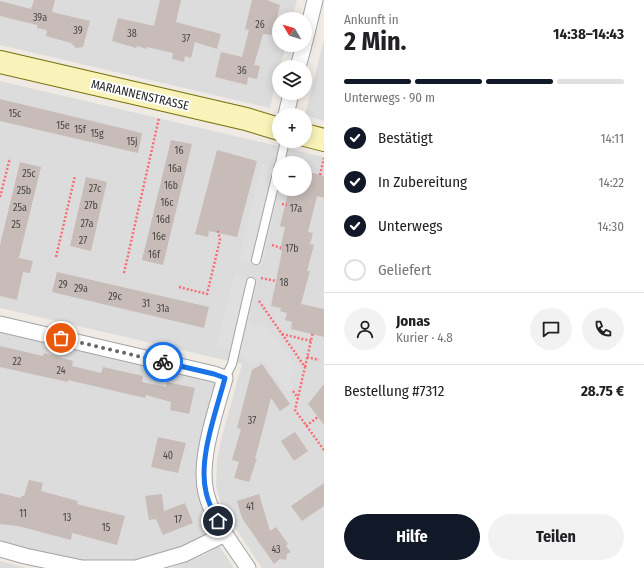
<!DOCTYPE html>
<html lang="de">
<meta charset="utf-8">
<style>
:root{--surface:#fff;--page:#f2f2f2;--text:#202124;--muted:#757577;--line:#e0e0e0;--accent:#111827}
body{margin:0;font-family:"Fira Sans Condensed",sans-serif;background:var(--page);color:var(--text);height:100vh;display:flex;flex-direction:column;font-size:15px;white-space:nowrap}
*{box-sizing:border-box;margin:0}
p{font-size:13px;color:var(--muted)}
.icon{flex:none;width:22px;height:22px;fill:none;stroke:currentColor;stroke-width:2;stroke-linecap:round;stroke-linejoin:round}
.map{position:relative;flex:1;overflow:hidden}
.details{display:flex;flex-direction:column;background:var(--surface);width:320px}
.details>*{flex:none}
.needle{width:26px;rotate:308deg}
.fabs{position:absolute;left:272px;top:12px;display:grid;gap:8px}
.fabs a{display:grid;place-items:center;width:40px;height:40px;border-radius:50%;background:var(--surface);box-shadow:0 2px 10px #0003;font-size:20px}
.pin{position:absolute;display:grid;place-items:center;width:34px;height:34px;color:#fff;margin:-17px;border:2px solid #fff;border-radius:50%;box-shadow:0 1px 4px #0007}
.courier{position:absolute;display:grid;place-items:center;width:40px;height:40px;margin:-20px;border:3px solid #1a73e8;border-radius:50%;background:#fff;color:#222;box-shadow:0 1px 5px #0007}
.head em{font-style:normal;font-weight:700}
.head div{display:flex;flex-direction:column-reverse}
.head{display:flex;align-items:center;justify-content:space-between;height:68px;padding:0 20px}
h1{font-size:26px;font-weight:700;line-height:30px}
.bar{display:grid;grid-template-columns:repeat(4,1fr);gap:6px 4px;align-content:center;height:48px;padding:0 20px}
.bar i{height:5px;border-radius:3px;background:var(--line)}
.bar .active{background:var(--accent)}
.bar p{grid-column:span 4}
.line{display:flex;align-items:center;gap:10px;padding:0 20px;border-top:1px solid var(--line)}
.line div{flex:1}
.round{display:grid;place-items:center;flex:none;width:42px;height:42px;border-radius:21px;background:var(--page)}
ol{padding:0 20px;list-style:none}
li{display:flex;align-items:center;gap:12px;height:44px}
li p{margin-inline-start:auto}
li .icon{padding:4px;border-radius:50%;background:var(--accent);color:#fff;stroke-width:4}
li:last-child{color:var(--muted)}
li i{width:22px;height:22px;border:2px solid var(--line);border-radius:50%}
.cta{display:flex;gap:8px;margin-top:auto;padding:8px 20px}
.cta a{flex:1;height:46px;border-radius:24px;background:var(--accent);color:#fff;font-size:16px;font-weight:700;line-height:46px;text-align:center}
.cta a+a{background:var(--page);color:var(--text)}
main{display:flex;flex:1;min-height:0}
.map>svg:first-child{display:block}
.residential{fill:#dddcdc;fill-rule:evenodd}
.parking{fill:#dfdfdf}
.building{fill:#c7bcb8}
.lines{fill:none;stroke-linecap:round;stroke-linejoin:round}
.lane-casing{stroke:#a3a3a3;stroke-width:10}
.street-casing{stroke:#a3a3a3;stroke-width:17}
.secondary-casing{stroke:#767105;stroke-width:24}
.path{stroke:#f96c73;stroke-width:2.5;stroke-dasharray:2 2;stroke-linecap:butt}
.lane{stroke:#fff;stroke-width:8}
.street{stroke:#fff;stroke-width:15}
.secondary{stroke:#f9f3b9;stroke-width:22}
.done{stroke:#686664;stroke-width:4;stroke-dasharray:0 7.2}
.route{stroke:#1a73e8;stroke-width:5}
.labels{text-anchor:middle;stroke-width:4;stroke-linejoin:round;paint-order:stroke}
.number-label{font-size:10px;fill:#494645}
.street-label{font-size:12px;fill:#1f1f1f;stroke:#fff}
</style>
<main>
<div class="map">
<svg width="324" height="568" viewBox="0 0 324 568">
<rect width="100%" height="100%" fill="#f0eae5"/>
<g class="residential">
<polygon points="0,0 297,0 292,19 279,19 279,45 286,45 280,67 279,67 270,108 0,45"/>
<polygon points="324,39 324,121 305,115"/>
<path d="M0,81L324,157V568H262L222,508L216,486L217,461L221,440L242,364L0,308ZM279,163H305V189H279Z"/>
<polygon points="0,331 213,382 216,384 200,446 196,470 200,495 213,528 212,532 187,545 138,560 84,562 53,557 0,542"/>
<polygon points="219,546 234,568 171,568 204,555"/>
<polygon points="0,561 26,568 0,568"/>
</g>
<g class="parking">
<polygon points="262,164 279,168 279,189 280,189 262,266 239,260"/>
<polygon points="235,275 258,281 248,321 254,328 263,321 300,370 289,378 295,387 288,393 263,359 251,367 240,353 216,347"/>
</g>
<g class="building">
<polygon points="34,0 55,0 52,12 90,21 83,47 76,48 71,43 46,36 47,30 37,28 37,25 0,16 0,1 31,9"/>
<polygon points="160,0 181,0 176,22 221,34 217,49 195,42 191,58 185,56 184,62 172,59 173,53 147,47 147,49 137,46 136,48 112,41 118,18 154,26"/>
<polygon points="252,0 267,0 280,5 273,35 263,34 254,65 260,66 257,79 248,77 247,85 215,77 221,52 242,57 249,30 245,29"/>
<polygon points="0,99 142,133 138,153 0,121"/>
<polygon points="171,140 192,144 163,265 142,260"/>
<polygon points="217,150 257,161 237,237 209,231 208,237 195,234"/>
<polygon points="20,162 41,167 19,258 33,261 30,273 23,272 17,300 0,296 0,245"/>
<polygon points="305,171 324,176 324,198 317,196 308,232 313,233 310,244 314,245 307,271 310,271 301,304 324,309 324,337 291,329 292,322 285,320 287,313 280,311 281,308 271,306 282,251 280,250 285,227 280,226 289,189 305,189"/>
<polygon points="86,177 107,182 91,251 70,246"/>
<polygon points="57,272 209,307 204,328 52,292"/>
<polygon points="0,346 43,356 44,353 55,356 73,361 72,366 101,373 103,367 143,376 142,382 166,387 167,382 195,388 189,414 170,410 171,402 146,395 145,398 68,380 68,382 0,367"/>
<polygon points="262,364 290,404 280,411 271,398 255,459 257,458 249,482 234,478 239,462 232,460 241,429 237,428 252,370"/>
<polygon points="324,384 324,425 308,404"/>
<polygon points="295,432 308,451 294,461 281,441"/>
<polygon points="158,437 186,443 178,473 151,467"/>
<polygon points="29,480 43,483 41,491 78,501 77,504 125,516 117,545 72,533 71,540 18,526 0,524 0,493 21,498 21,496 24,496"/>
<polygon points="324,483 324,506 302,521 291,506"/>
<polygon points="162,494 164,511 185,503 193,523 163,535 156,519 149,520 145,496"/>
<polygon points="259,494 270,531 276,527 288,544 286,546 291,552 287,554 286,560 280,559 274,564 242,518 237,501"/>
</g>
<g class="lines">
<defs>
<g id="lane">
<polyline points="280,163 284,145 283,141"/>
<polyline points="256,260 279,165"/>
<polyline points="225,378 232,364 251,282"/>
</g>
<g id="street">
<polyline points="305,41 315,0"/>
<polyline points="298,67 304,45"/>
<polyline points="286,115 291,93"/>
<path d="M0,324L214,374L225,378C216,411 198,460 206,493C213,521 233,545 248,568"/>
<polyline points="0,549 25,556 82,568 136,568 184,554 225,534"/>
</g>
<g id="secondary">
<polyline points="0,62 246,119 279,129"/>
<polyline points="305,135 324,140"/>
</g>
</defs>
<use href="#lane" class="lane-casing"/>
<use href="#street" class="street-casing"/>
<use href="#secondary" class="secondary-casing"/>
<g class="path">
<polyline points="320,175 324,158"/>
<polyline points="0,197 10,158"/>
<polyline points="282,204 287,205"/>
<polyline points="272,245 281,248"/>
<polyline points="56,257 75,176"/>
<polyline points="124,273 159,118"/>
<polyline points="261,278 276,281"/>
<polyline points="179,287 207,294 220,240 218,231"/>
<polyline points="259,301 305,367 295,410 324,450"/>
<polyline points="282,334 311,341"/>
<polyline points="307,357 319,360"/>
<polyline points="305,367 313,332"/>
<polyline points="293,391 298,398"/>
<polyline points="306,426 318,417"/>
</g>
<use href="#lane" class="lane"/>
<use href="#street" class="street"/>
<use href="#secondary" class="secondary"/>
</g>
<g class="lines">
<polyline class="done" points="61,338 163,362"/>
<path class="route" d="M163,362L214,374L225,378C216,412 198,459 206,492C208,502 213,512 218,521"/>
</g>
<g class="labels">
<g class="number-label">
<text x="40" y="21">39a</text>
<text x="260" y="28">26</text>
<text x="78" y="34">39</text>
<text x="132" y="37">38</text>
<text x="186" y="42">37</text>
<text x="242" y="74">36</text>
<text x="15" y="117">15c</text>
<text x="63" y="129">15e</text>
<text x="80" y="133">15f</text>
<text x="97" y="137">15g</text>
<text x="132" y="145">15j</text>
<text x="179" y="154">16</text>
<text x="175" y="172">16a</text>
<text x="29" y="177">25c</text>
<text x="171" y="189">16b</text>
<text x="95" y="192">27c</text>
<text x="24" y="194">25b</text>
<text x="167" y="206">16c</text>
<text x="91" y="209">27b</text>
<text x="20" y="211">25a</text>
<text x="296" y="212">17a</text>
<text x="163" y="223">16d</text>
<text x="87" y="227">27a</text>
<text x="16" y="228">25</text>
<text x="159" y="240">16e</text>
<text x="83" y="244">27</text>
<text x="292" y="252">17b</text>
<text x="154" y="258">16f</text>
<text x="284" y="286">18</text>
<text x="63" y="288">29</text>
<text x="81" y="292">29a</text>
<text x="115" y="300">29c</text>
<text x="146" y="307">31</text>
<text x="163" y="312">31a</text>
<text x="17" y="365">22</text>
<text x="61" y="374">24</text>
<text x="252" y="424">37</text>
<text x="168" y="459">40</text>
<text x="250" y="510">41</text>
<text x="23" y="517">11</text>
<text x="67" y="521">13</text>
<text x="178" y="523">17</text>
<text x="106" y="531">15</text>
<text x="276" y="553">43</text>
</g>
<g class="street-label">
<text transform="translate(140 95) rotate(13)" y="4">MARIANNENSTRASSE</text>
</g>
</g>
</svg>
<div class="fabs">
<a><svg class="needle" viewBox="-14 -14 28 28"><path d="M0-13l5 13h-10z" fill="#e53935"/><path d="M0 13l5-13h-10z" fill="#757577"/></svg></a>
<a><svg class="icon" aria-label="layers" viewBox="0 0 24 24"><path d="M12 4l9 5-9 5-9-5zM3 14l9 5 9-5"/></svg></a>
<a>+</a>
<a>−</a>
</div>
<div class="pin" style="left:61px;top:338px;background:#ea580c"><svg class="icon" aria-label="bag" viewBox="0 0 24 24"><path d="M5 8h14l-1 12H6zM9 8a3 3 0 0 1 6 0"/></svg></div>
<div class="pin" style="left:218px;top:521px;background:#1f2937"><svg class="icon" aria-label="home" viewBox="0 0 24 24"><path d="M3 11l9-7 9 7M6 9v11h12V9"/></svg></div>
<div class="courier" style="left:163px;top:362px"><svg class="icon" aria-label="bike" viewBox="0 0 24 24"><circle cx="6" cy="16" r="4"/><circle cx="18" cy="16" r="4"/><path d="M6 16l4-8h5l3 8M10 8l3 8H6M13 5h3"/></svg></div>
</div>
<section class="details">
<div class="head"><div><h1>2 Min.</h1><p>Ankunft in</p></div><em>14:38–14:43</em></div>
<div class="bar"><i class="active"></i><i class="active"></i><i class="active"></i><i></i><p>Unterwegs · 90 m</p></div>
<ol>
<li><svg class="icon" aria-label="check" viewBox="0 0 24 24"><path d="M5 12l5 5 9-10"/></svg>Bestätigt<p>14:11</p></li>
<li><svg class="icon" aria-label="check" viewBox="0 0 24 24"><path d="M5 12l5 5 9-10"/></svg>In Zubereitung<p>14:22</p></li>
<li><svg class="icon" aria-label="check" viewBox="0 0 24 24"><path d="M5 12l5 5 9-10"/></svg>Unterwegs<p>14:30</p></li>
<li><i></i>Geliefert</li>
</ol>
<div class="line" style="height:72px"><a class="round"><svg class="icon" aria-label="person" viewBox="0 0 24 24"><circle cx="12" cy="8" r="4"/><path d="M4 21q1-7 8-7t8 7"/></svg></a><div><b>Jonas</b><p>Kurier · 4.8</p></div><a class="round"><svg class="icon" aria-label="chat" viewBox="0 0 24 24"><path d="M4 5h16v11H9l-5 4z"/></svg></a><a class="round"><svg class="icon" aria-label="phone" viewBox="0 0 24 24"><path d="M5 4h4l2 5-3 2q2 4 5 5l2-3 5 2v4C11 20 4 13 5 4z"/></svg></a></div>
<div class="line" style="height:52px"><div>Bestellung #7312</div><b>28.75 €</b></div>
<div class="cta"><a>Hilfe</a><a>Teilen</a></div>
</section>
</main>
